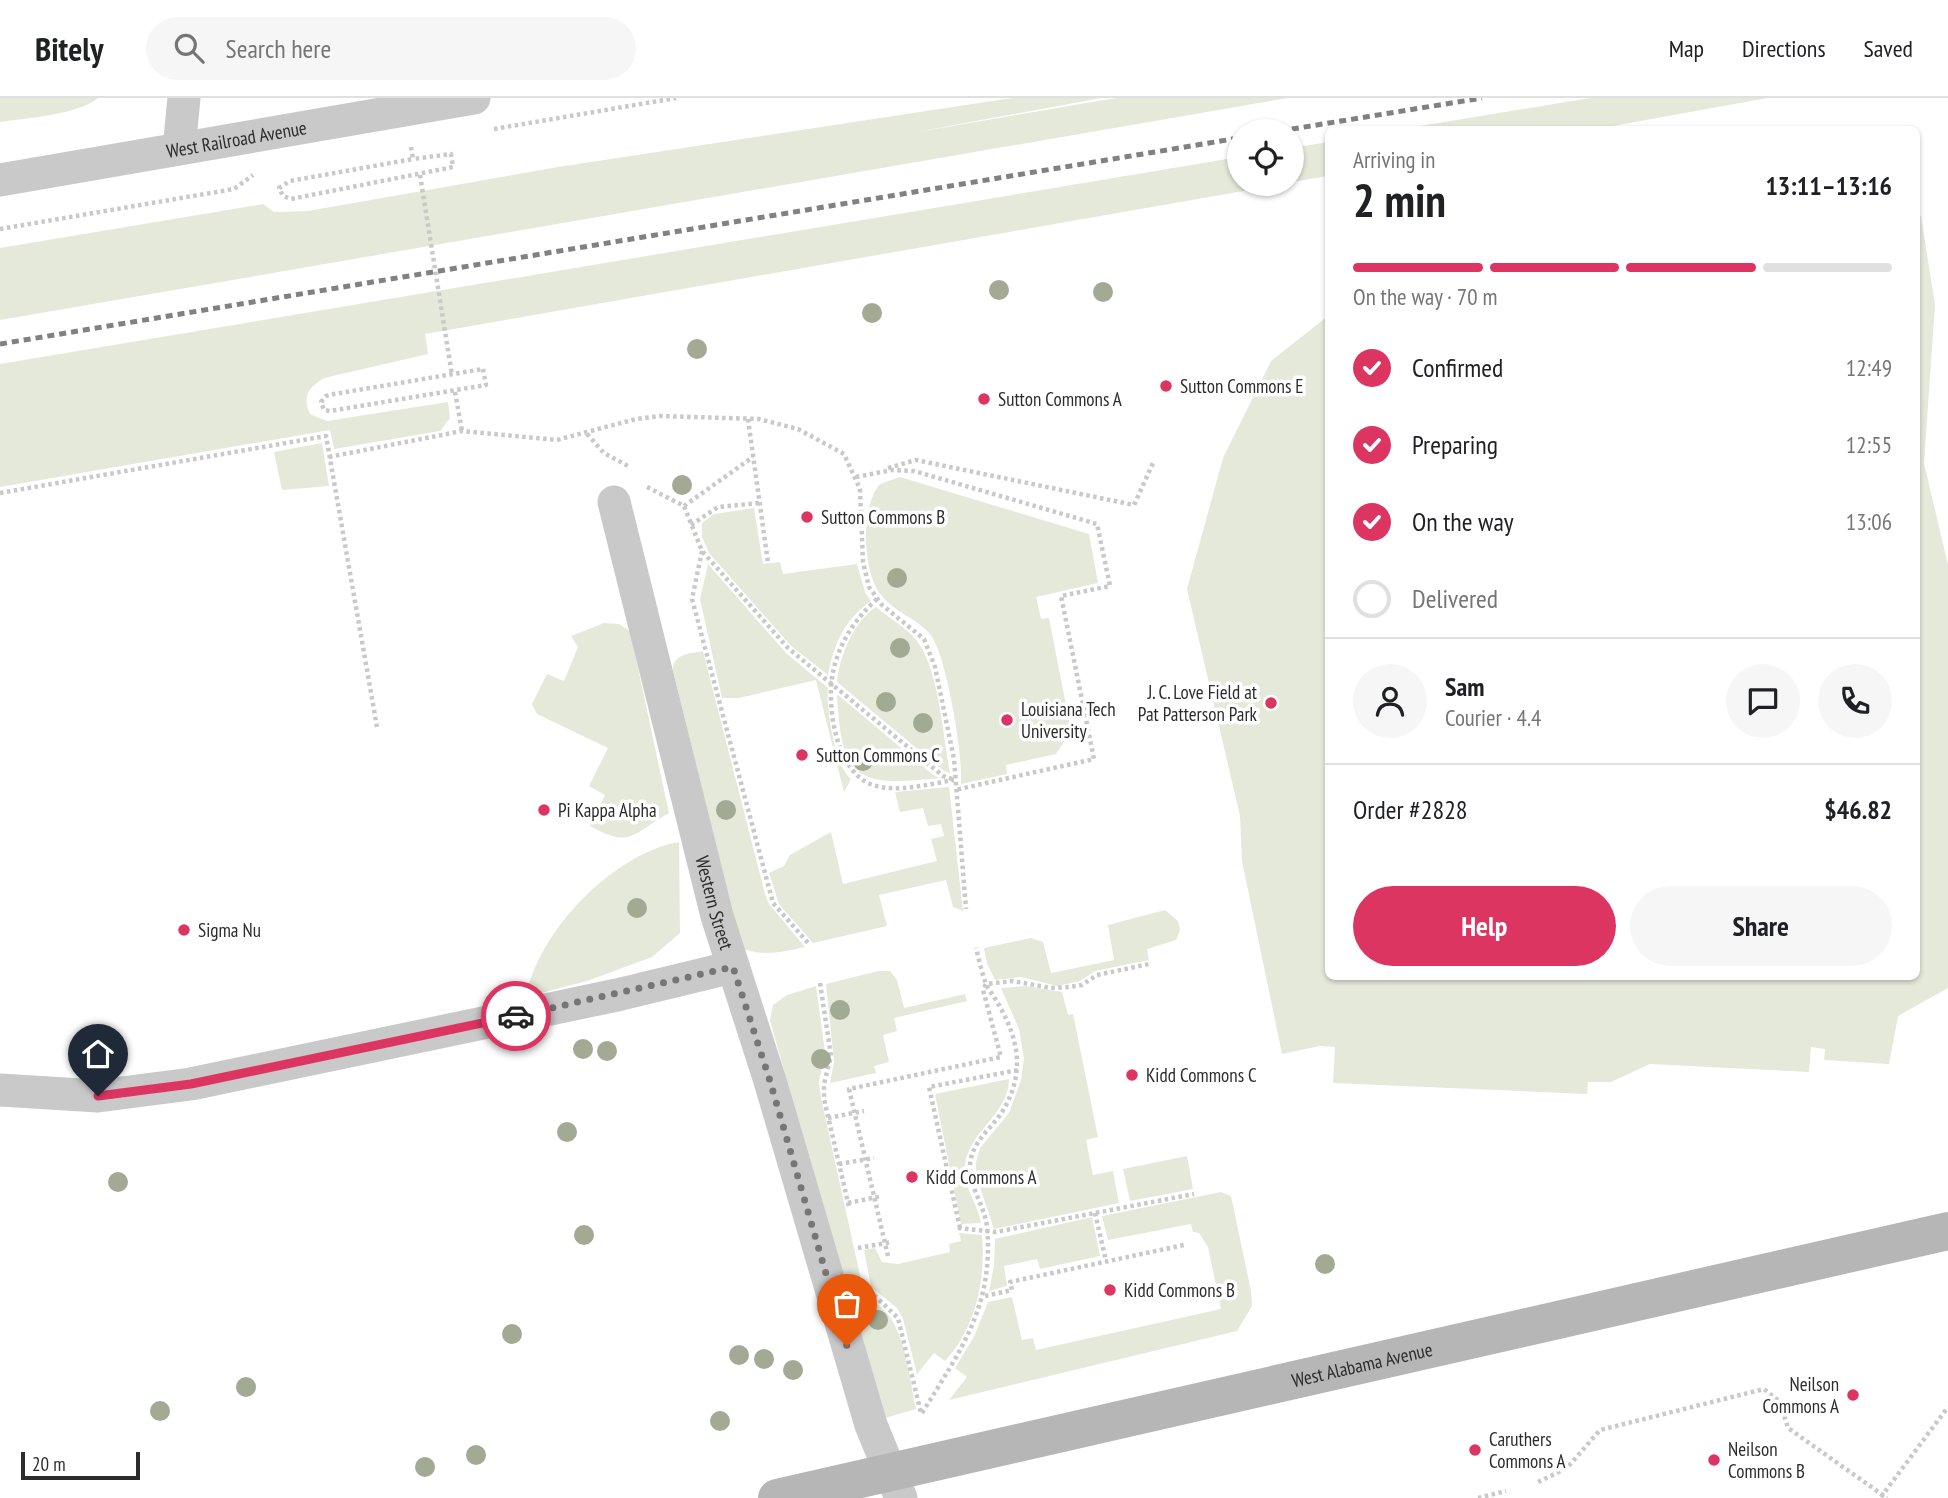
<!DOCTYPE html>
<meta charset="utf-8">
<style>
:root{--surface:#fff;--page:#f6f6f6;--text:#202124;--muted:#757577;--line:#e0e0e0;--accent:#dc3562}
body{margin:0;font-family:"PT Sans Narrow",sans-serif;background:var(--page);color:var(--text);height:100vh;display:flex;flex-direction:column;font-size:26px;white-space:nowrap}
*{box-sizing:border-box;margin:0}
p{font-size:23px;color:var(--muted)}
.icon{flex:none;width:38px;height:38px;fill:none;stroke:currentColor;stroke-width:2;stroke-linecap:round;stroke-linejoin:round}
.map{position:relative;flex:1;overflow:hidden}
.details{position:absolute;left:1325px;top:28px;width:595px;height:854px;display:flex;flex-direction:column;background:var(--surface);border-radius:10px;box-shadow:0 2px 5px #0004}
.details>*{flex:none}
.tools{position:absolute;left:1227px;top:21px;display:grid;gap:14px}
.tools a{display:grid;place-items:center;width:77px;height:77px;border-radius:50%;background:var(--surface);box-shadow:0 2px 5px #0004;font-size:35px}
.scale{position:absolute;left:21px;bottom:18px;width:119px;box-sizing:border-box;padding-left:7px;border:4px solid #2c2c2c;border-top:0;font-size:19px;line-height:24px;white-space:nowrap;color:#2c2c2c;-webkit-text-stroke:5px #fff;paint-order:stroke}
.pin{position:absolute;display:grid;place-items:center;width:60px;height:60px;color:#fff;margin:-72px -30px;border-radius:50% 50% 50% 0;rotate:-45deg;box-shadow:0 0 7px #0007}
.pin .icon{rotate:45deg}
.courier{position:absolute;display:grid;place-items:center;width:70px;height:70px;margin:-35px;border:5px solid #dc3562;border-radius:50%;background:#fff;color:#222;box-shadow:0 2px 9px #0007}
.overview em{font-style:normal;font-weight:700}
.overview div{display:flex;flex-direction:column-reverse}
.overview{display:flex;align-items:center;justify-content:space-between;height:119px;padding:0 28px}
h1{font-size:46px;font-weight:700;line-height:52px}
.bar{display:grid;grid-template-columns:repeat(4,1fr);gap:10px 7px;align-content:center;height:84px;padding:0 28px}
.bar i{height:9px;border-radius:5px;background:var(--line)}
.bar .current{background:var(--accent)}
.bar p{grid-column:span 4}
.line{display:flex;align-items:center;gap:18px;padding:0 28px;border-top:2px solid var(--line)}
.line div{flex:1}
.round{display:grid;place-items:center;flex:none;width:74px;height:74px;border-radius:37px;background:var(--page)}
ol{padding:0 28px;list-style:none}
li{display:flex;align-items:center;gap:21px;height:77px}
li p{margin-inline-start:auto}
li .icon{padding:7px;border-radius:50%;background:var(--accent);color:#fff;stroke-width:4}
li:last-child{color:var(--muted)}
li i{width:38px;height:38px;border:4px solid var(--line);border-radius:50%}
.cta{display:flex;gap:14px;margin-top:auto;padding:14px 28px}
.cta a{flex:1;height:80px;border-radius:42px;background:var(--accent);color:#fff;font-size:28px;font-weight:700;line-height:80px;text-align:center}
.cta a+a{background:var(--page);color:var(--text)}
header{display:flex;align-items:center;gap:42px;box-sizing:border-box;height:98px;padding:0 35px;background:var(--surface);border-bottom:2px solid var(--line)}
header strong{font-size:33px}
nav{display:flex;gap:38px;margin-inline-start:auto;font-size:24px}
.search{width:490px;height:63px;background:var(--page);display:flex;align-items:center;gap:18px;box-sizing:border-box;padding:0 24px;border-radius:38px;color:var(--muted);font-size:26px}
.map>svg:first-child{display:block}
.green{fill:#e5e9da}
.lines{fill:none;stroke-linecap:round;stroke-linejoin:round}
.path{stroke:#c9c9c9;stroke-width:4.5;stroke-dasharray:3.5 3.5;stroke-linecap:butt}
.minor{stroke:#c9c9c9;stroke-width:33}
.secondary{stroke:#b6b6b6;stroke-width:38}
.rail{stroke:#818181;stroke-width:5;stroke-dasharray:7 5;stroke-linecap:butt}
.tree{fill:#a3aa94}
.done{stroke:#767676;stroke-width:7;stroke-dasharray:0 12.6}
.route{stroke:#dc3562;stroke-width:9}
.poi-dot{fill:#dc3562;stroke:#fff;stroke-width:2.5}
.labels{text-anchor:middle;stroke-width:7;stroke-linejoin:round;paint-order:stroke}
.street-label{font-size:19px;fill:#2c2c2c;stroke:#fff}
.poi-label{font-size:19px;fill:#2c2c2c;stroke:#fff;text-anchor:start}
</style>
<header>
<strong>Bitely</strong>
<div class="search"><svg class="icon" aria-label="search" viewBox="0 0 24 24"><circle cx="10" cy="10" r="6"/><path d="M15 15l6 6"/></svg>Search here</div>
<nav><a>Map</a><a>Directions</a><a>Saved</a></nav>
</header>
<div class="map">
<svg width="1948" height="1400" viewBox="0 0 1948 1400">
<rect width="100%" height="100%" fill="#fff"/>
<g class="green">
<path d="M0,0H98C78,17 26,20 0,24Z"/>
<polygon points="1012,0 1101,0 911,35 1116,0 1288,0 0,222 0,150 263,106 274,114 308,113 558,69"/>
<polygon points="1590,0 1768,0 1596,31 1402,31"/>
<polygon points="1328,44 1328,78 1292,84 1292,50"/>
<path d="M1239,59V86H1284L425,236L428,256L324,280C308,290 302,298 310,316L327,323L448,304L450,320L440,333L334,351L330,332L0,389V266Z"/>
<polygon points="1916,117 1921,118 1935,207 1924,365 1948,467 1948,890 1898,918 1889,966 1824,962 1825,951 1811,949 1809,974 1650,966 1611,984 1588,984 1587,996 1333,985 1335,949 1320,948 1282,956 1242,763 1240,718 1187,491 1223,360 1271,263 1328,218 1328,878 1916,878"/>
<polygon points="322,345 329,388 282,392 274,354"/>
<path d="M900,379L1089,436L1098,485L1036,499L1041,521L1049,520L1071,633L1056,656L1006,667L1007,676L961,686C963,657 947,562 932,539C920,521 895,515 882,498C862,475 860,409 880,386Z"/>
<path d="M754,410L763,466L780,464L783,476L857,466L865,494L871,503C844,522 834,546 828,577L791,548L709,455L702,439V425L714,416Z"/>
<path d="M708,466L786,555L828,590C826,610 835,669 851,681L844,694L816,582L739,600H722L700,501Z"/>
<path d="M876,509C889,520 906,529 917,543C939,571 943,639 950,675L944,673L837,584C839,559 854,523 876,509Z"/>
<path d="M604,525L619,526L630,533L669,715C632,736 631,751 590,728L605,697L589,688L608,650L537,616L532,606L547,576L564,583L578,549L571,538Z"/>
<path d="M703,553L765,796L769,806L805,849C782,854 763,859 741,850L673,572C673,555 690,556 703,553Z"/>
<path d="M837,596L932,676L939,680C857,689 841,682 837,596Z"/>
<polygon points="949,689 963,813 953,809 946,782 879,797 887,828 813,845 779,806 769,775 784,768 790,757 831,734 843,786 937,763 931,741 944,738 941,726 928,728 923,710 900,714 895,694"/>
<path d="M679,744L680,835L652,859L587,883L526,899C537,834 614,755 679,744Z"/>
<polygon points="1165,812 1178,823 1180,832 1176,842 1147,851 1149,862 1095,873 1080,883 1057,888 1021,879 995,882 987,865 984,850 1031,840 1043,844 1051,875 1114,862 1108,827"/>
<polygon points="878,873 890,873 897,882 904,910 965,896 967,903 894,920 897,933 883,937 889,964 874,968 876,975 830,985 834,964 826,886"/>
<path d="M816,888L825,954L819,984L821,1000L863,1191C871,1204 886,1210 893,1224C907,1250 910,1283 916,1311L885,1320L871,1287L770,922L773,907L787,897Z"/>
<polygon points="1026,888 1062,894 1068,917 1073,916 1098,1039 1086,1042 1093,1077 1113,1073 1119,1105 994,1131 976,1077 976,1064 980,1050 1009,1015 1021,982 1024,961 1019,931 1001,890"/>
<path d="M1009,981C1009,1016 969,1033 965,1067C962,1087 978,1106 981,1125L961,1126L935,996Z"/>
<polygon points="1187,1058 1193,1091 1130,1103 1123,1071"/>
<polygon points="1221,1094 1231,1098 1251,1193 1252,1208 1237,1233 949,1302 967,1279 955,1270 974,1239 988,1204 1012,1199 1022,1242 1033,1240 1036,1252 1221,1211 1208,1149 1199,1135 1193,1134 1191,1126 1108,1142 1102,1118"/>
<polygon points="1092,1119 1100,1158 1040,1171 1037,1161 1004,1168 1007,1188 989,1193 994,1168 995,1141"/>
<path d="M959,1135L982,1137C986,1180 976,1230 945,1263L934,1255L917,1276L903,1221L897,1210L871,1189L864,1152L875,1150L882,1164L898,1166L950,1154L949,1146L961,1143Z"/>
</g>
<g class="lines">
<g class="path">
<polyline points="494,31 676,0"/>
<polyline points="411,49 413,61 290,83 279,90 283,98 291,101 453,69 451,56 413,61"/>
<polyline points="420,77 452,277"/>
<polyline points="0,131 234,91 253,77"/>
<polygon points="483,271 486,287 330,313 324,312 321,304 326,298 334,296"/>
<polyline points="455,294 462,333"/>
<polyline points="748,321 768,465"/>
<polyline points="587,336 604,355 628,368"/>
<polyline points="329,359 462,333 557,342 636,321 660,318 759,321 798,331 844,356 860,391 863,464 869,489 882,507 924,541 935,569 954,661 966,811"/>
<polyline points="888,370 916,362 1134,407 1153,365"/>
<polyline points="856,379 892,372 914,373 1097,426 1110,488 1061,498 1094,661 955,692"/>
<polyline points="647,389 684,408 702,453 788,550 943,678 955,682"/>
<polyline points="0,395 326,338 377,629"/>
<polyline points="684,408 753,359"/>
<polyline points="691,427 718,409 759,405"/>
<polyline points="702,453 692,501 773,805 809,846"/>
<path d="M877,501C855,521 839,545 833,574C826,608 836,675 873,687C897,695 929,686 954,682"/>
<polyline points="820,885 831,958 824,986 824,1001 849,1109"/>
<polyline points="828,1020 864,1013"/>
<polyline points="839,1066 874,1060"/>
<polyline points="848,1105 882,1098"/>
<polyline points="1095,1115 1106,1163"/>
<polyline points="958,1130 996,1134 1194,1096"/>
<polyline points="960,1130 929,989 1018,972"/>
<polyline points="858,1150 892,1144"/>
<polyline points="888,1158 849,991 1001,959 983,892 986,886 1013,883 1051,890 1069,889 1082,887 1097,877 1149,866"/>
<polyline points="874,1197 898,1220 921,1315"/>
<polyline points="985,1198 1012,1192 1010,1184 1184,1147"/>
<path d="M922,1315C961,1252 994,1207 987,1129C985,1108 969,1089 970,1068C971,1042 994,1030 1005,1009C1024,974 1019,943 1000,909C996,901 990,894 986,886C982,875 979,862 976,850"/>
<polyline points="1538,1384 1567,1370 1600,1332 1764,1291 1780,1304 1788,1330 1887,1400"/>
<polyline points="1881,1399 1948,1309"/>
<polyline points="1478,1400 1506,1393"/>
</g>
<g class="minor">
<polyline points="179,51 184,0"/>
<path id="s1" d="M0,82L474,0"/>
<path id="s2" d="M614,404L717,818L770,983L871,1327L901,1400"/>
<polyline points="0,992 98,998 191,986 617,897 733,869"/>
</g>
<path class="secondary" id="s3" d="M777,1400L1948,1133"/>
<g class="rail">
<polyline points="1280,33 1482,0"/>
<polyline points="0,246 1239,40"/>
</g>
</g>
<g class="tree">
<circle cx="999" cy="192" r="10"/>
<circle cx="1103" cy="194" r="10"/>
<circle cx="872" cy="215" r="10"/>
<circle cx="697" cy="251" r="10"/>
<circle cx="682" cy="387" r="10"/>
<circle cx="897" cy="480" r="10"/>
<circle cx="900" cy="550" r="10"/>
<circle cx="886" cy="604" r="10"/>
<circle cx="923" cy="625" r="10"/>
<circle cx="863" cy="663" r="10"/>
<circle cx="726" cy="712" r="10"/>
<circle cx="637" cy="810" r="10"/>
<circle cx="840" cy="912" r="10"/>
<circle cx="583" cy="951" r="10"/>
<circle cx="607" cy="953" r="10"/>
<circle cx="821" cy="961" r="10"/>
<circle cx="567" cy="1034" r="10"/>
<circle cx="118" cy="1084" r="10"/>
<circle cx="584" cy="1137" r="10"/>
<circle cx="1325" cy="1166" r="10"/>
<circle cx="878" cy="1222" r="10"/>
<circle cx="512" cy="1236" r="10"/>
<circle cx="739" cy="1257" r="10"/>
<circle cx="764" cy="1261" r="10"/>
<circle cx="793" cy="1272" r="10"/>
<circle cx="246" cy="1289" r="10"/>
<circle cx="160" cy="1313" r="10"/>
<circle cx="720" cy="1323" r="10"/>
<circle cx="476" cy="1357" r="10"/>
<circle cx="425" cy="1369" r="10"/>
</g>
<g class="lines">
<polyline class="done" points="516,918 733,869 770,983 847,1248"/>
<polyline class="route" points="98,998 191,986 516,918"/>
</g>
<g class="poi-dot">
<circle cx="1166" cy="288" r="7"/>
<circle cx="984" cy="301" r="7"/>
<circle cx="807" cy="419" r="7"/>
<circle cx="1271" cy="605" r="7"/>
<circle cx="1007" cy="622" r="7"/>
<circle cx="802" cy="657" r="7"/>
<circle cx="544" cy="712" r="7"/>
<circle cx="184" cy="832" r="7"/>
<circle cx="1132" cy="977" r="7"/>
<circle cx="912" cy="1079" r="7"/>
<circle cx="1110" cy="1192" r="7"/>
<circle cx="1853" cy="1297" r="7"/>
<circle cx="1475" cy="1352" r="7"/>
<circle cx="1714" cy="1362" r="7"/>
</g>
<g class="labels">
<g class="street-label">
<text dy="7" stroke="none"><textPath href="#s1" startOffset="240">West Railroad Avenue</textPath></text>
<text dy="7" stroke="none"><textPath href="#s2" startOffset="413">Western Street</textPath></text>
<text dy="7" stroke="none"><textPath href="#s3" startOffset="600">West Alabama Avenue</textPath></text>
</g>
<g class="poi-label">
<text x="1180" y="295">Sutton Commons E</text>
<text x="998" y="308">Sutton Commons A</text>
<text x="821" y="426">Sutton Commons B</text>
<text x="1257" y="601" text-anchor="end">J. C. Love Field at<tspan x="1257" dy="22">Pat Patterson Park</tspan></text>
<text x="1021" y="618">Louisiana Tech<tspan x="1021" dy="22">University</tspan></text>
<text x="816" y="664">Sutton Commons C</text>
<text x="558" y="719">Pi Kappa Alpha</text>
<text x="198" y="839">Sigma Nu</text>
<text x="1146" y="984">Kidd Commons C</text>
<text x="926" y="1086">Kidd Commons A</text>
<text x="1124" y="1199">Kidd Commons B</text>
<text x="1839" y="1293" text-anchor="end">Neilson<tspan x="1839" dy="22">Commons A</tspan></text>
<text x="1489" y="1348">Caruthers<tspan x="1489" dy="22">Commons A</tspan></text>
<text x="1728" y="1358">Neilson<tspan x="1728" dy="22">Commons B</tspan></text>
</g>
</g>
</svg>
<div class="tools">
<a><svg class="icon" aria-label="locate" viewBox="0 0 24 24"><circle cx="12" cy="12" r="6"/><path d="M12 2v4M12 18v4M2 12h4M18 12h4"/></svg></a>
</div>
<div class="scale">20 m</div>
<div class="pin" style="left:847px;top:1248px;background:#ea580c"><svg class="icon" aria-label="bag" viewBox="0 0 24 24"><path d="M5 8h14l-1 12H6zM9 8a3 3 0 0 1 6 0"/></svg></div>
<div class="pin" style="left:98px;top:998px;background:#1f2937"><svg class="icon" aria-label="home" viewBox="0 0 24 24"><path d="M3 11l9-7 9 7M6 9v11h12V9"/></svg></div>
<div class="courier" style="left:516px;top:918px"><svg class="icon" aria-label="car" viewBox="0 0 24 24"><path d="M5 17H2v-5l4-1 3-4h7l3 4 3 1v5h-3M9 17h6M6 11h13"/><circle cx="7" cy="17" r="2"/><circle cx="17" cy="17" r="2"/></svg></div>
<section class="details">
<div class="overview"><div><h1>2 min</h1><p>Arriving in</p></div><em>13:11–13:16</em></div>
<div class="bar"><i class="current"></i><i class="current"></i><i class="current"></i><i></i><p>On the way · 70 m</p></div>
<ol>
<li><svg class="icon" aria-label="check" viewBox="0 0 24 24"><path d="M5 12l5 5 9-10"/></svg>Confirmed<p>12:49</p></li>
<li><svg class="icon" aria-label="check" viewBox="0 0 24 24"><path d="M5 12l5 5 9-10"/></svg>Preparing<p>12:55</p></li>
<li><svg class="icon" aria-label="check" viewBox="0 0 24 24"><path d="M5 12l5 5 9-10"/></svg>On the way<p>13:06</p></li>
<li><i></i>Delivered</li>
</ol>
<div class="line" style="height:126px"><a class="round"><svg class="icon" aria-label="person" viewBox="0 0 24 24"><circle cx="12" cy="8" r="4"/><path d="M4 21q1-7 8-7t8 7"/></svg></a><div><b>Sam</b><p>Courier · 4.4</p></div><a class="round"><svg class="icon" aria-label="chat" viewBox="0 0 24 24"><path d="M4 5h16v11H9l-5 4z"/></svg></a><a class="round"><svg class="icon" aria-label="phone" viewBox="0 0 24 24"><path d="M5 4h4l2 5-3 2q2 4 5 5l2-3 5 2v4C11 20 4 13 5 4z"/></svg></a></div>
<div class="line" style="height:91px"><div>Order #2828</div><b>$46.82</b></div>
<div class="cta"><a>Help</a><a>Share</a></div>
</section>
</div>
